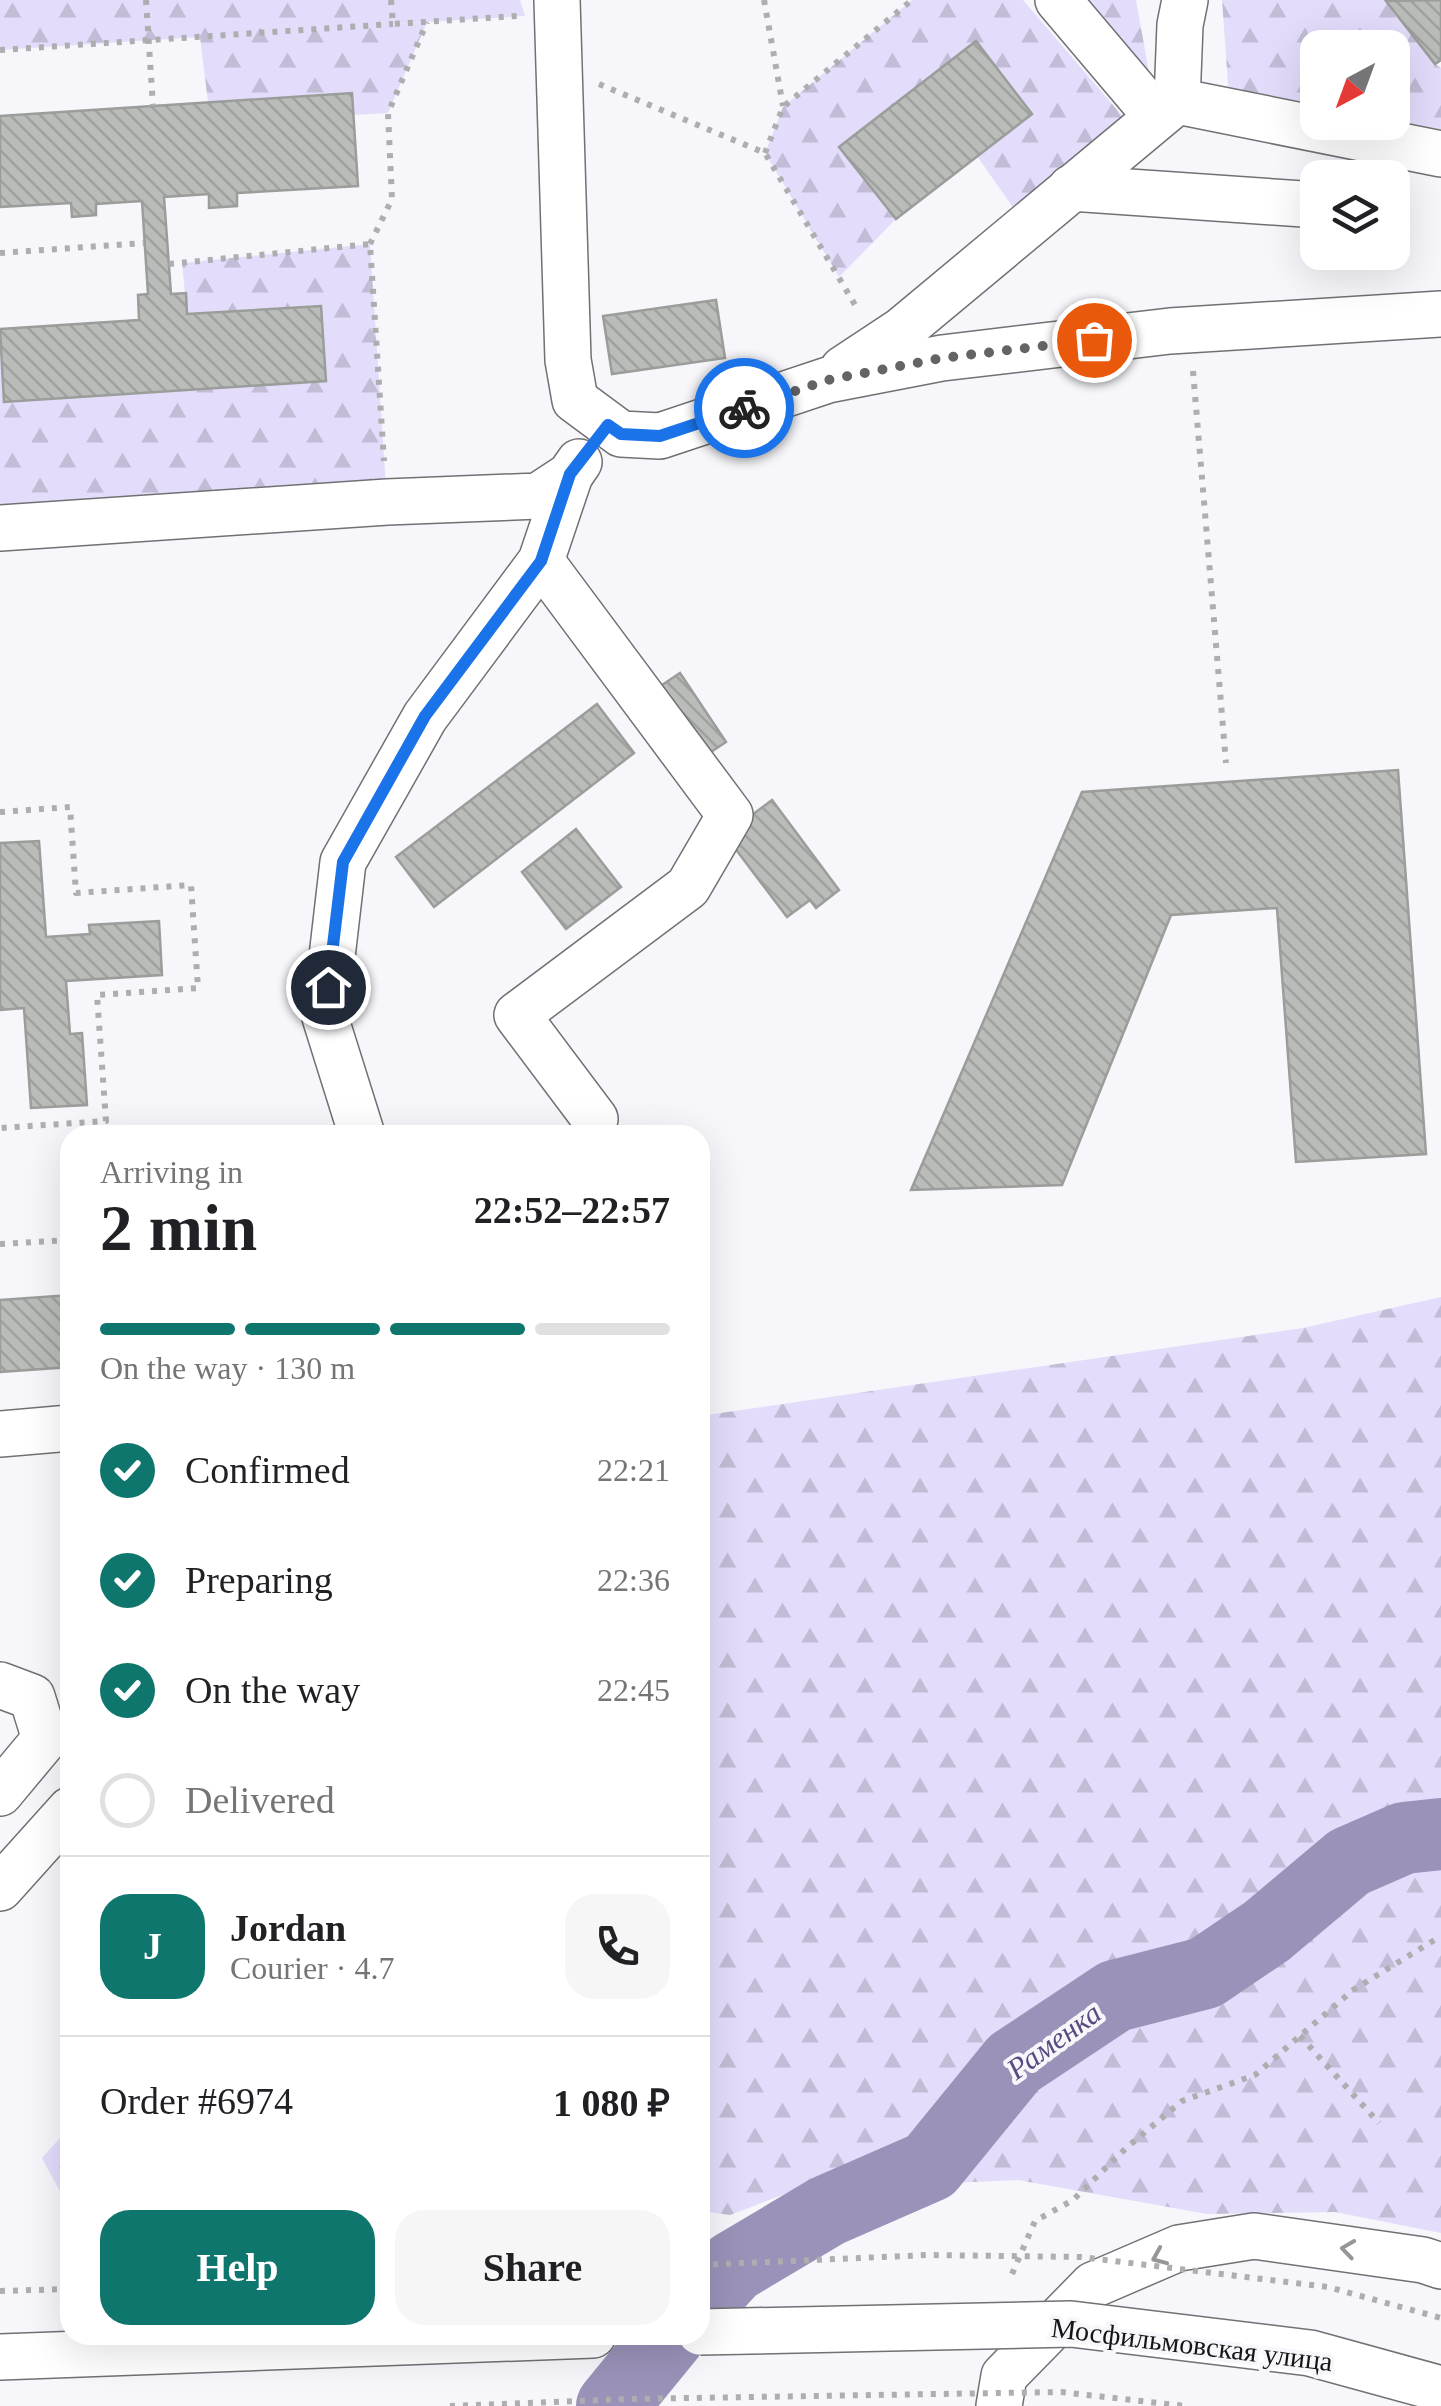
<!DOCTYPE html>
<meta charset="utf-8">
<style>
:root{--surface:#fff;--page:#f6f6f6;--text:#202124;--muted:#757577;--line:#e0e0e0;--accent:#0f766e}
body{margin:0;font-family:"Times New Roman",serif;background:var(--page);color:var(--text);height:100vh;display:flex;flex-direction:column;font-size:38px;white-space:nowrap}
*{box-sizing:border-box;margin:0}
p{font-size:32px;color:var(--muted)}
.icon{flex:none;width:55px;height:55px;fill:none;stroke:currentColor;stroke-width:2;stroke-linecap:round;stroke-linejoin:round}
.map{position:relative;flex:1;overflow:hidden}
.drawer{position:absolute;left:60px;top:1125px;width:650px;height:1220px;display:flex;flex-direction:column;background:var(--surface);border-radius:30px;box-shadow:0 10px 40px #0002}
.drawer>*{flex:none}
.needle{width:65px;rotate:221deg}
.fabs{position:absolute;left:1300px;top:30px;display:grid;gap:20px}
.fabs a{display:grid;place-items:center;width:110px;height:110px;border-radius:20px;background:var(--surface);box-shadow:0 10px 40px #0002;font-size:50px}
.pin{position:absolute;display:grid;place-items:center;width:85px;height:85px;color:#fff;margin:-42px;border:5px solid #fff;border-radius:50%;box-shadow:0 2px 10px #0007}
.courier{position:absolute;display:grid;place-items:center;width:100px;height:100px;margin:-50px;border:8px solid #1a73e8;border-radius:50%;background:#fff;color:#222;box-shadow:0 2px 12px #0007}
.head em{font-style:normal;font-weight:600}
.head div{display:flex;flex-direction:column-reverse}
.head{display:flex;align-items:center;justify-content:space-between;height:170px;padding:0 40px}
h1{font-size:65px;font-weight:600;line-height:75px}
.bar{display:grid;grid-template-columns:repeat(4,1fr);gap:15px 10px;align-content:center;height:120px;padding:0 40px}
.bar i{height:12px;border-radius:8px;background:var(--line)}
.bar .selected{background:var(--accent)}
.bar p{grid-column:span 4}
.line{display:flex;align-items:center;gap:25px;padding:0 40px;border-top:2px solid var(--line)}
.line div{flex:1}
.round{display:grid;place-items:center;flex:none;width:105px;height:105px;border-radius:30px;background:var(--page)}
ol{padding:0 40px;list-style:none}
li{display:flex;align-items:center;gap:30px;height:110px}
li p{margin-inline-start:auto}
li .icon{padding:10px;border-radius:50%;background:var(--accent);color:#fff;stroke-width:4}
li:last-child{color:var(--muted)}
li i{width:55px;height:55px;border:5px solid var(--line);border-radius:50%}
.action{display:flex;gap:20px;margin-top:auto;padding:20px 40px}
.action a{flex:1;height:115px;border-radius:30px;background:var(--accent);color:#fff;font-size:40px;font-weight:600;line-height:115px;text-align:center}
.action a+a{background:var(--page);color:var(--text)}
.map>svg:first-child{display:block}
.grass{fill:#e3dcfb}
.forest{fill:url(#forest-firs);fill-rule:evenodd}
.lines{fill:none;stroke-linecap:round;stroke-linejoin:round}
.river{stroke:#9b92b9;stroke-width:72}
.building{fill:url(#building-back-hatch);stroke:#9a9d9a;stroke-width:2.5}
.minor-casing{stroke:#717174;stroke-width:48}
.path{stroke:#aeadb0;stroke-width:6;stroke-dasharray:5 8;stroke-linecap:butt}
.minor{stroke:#fff;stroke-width:45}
.minor-bridge-casing{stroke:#717174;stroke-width:48;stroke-linecap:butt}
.path-bridge{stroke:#aeadb0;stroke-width:6;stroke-dasharray:5 8;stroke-linecap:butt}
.minor-bridge{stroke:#fff;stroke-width:45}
.oneway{stroke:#969697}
.done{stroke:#646466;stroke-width:10;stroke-dasharray:0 18}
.route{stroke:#1a73e8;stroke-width:12}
.labels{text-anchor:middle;stroke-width:8;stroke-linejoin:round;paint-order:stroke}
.street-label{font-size:28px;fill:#151517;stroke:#f7f6fa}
.water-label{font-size:30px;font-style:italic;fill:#594a80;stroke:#f7f6fa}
</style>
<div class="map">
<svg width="1441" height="2406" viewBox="0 0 1441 2406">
<defs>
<pattern id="forest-firs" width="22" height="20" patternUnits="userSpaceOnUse" patternTransform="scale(2.5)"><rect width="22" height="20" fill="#e3dcfb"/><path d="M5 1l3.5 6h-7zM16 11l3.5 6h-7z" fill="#c2bcd6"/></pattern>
<pattern id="building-back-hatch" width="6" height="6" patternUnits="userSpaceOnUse" patternTransform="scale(2.5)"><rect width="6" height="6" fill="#b9bcb9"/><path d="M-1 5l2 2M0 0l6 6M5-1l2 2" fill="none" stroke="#9ea19e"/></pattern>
</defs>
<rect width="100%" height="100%" fill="#f7f6fa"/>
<polygon class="grass" points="391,0 520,0 525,16 393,24"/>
<g class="forest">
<polygon points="0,0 391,0 393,24 427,22 388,113 353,115 351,93 208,102 200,37 0,50"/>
<polygon points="912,0 1023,0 1136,132 1026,226 977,156 1032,113 976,42 840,147 896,219 839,277 765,153 783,107"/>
<polygon points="1058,0 1136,0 1157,117"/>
<path d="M1222,0H1387L1435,64L1441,68V154L1230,112ZM1318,48H1392V122H1318Z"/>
<polygon points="370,244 387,502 0,528 0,341 4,401 326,381 321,306 187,314 182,263"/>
<polygon points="1441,1297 1441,2233 1335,2212 1207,2214 1018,2180 795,2190 730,2215 700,2211 700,1416 1303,1328"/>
<polygon points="70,2127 70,2198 63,2197 42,2158"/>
</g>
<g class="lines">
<g class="river">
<polyline points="700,2303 733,2267 827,2211 930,2166 1014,2063 1115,1996 1205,1973 1267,1931 1349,1862 1404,1838 1441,1834"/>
<polyline points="612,2406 670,2335"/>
</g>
</g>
<g class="building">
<polygon points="1441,0 1441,60 1435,64 1386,1"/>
<polygon points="976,41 1032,114 896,219 839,147"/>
<polygon points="352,93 358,186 237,193 237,206 209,208 209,194 164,197 171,294 186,293 187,314 321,306 326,381 4,402 0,329 139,320 138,295 148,294 142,201 96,204 96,215 72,217 71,203 0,207 0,116"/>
<polygon points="716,300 725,358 612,374 603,316"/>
<polygon points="680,673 726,742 702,758 656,689"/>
<polygon points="597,704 634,753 434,907 396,857"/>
<polygon points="1398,770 1426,1154 1296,1162 1277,908 1171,915 1062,1185 911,1190 1082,792"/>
<polygon points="772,800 839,890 816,908 810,900 787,917 725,835"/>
<polygon points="576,829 621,887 566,929 522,872"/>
<polygon points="39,841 46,937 90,934 89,925 159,921 162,975 66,981 70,1034 82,1033 87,1105 31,1108 24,1008 0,1010 0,843"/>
<polygon points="70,1295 70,1367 0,1372 0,1300"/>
</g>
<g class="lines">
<defs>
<g id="minor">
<polyline points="557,0 568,360 575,400 621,434 660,436 828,380 942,358 1170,331 1441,314"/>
<polyline points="1058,0 1157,117"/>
<polyline points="1185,0 1180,25 1177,101 1441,154"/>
<polyline points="1071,188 1318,205"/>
<polyline points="843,369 902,330 1177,101"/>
<polyline points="0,528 387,502 538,496 570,475 579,462"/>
<polyline points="541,561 730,815 688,887 517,1015 595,1119"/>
<polyline points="362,1135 325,1017 343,862 425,717 541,561 570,475"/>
<polyline points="0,1434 70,1428"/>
<polyline points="0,1685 32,1697 45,1739 0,1793"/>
<polyline points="0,1888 70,1810"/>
<polyline points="0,2357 593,2335"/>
<polyline points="999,2406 1004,2376 1093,2285 1179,2248 1254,2236 1423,2260 1441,2266"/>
</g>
</defs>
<use href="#minor" class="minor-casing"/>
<g class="path">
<polyline points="146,0 153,106"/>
<polyline points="391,0 393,24 517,16"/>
<polyline points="764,0 783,106"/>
<polyline points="0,50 393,24"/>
<polyline points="599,84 765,153 858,310"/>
<polyline points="765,153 783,107 912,0"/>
<polyline points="370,244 392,199 388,113 427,22"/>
<polyline points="0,253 144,243"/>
<polyline points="169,264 370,244 384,461"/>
<polyline points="1193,371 1226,763"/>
<polyline points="0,812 70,807 76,893 191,885 198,988 97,995 106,1121 0,1128"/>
<polyline points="0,1244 70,1240"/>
<polyline points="1300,2036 1379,2123"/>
<polyline points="1012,2274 1035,2221 1073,2200 1125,2149 1182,2101 1255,2075 1353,1990 1441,1936"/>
<polyline points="0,2291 70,2289"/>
</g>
<use href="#minor" class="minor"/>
<defs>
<polyline id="minor-bridge" points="700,2332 1071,2324 1310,2353 1441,2389"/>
</defs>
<use href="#minor-bridge" class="minor-bridge-casing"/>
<g class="path-bridge">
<polyline points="700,2265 928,2255 1081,2257 1328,2287 1441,2318"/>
<polyline points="450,2406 628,2399 1061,2392 1185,2406"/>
</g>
<use href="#minor-bridge" class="minor-bridge"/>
</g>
<defs><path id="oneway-chevron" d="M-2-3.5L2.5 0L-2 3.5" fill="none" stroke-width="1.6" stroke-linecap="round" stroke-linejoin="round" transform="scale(2.5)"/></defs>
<g class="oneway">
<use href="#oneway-chevron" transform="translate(1348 2249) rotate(-172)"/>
<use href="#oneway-chevron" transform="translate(1159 2257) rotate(157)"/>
</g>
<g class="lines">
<polyline class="done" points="744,408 828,380 942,358 1094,340"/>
<polyline class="route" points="328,987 343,862 425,716 541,561 570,474 608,425 621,434 660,436 744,408"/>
</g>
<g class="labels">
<g class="street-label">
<text transform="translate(1192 2344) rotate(7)" y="10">Мосфильмовская улица</text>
</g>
<g class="water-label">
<text transform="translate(1054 2041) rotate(-36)" y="10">Раменка</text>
</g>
</g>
</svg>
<div class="fabs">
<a><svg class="needle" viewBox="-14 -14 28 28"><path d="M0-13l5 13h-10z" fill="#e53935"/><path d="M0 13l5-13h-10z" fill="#757577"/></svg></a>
<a><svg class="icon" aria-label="layers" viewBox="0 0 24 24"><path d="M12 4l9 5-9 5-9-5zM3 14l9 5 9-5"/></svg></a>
</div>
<div class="pin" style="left:1094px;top:340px;background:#ea580c"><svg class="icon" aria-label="bag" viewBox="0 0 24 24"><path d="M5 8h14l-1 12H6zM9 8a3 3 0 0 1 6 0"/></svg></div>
<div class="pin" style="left:328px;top:987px;background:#1f2937"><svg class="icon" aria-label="home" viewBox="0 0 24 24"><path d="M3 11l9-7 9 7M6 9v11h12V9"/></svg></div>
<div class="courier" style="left:744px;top:408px"><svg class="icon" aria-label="bike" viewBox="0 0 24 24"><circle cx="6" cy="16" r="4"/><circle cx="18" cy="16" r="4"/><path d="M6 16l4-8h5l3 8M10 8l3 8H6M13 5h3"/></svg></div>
<section class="drawer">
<div class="head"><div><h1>2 min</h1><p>Arriving in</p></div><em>22:52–22:57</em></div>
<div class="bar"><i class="selected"></i><i class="selected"></i><i class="selected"></i><i></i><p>On the way · 130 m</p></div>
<ol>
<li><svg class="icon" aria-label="check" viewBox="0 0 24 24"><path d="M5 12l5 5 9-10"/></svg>Confirmed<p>22:21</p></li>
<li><svg class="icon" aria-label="check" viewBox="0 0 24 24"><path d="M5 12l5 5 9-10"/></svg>Preparing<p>22:36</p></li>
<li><svg class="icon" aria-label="check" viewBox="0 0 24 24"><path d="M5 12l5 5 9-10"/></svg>On the way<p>22:45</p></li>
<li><i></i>Delivered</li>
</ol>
<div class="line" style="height:180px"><b class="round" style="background:var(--accent);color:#fff">J</b><div><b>Jordan</b><p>Courier · 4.7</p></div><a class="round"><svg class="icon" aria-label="phone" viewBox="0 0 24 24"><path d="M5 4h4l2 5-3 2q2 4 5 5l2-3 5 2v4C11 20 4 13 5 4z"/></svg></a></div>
<div class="line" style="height:130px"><div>Order #6974</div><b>1 080 ₽</b></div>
<div class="action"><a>Help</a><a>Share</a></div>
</section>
</div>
